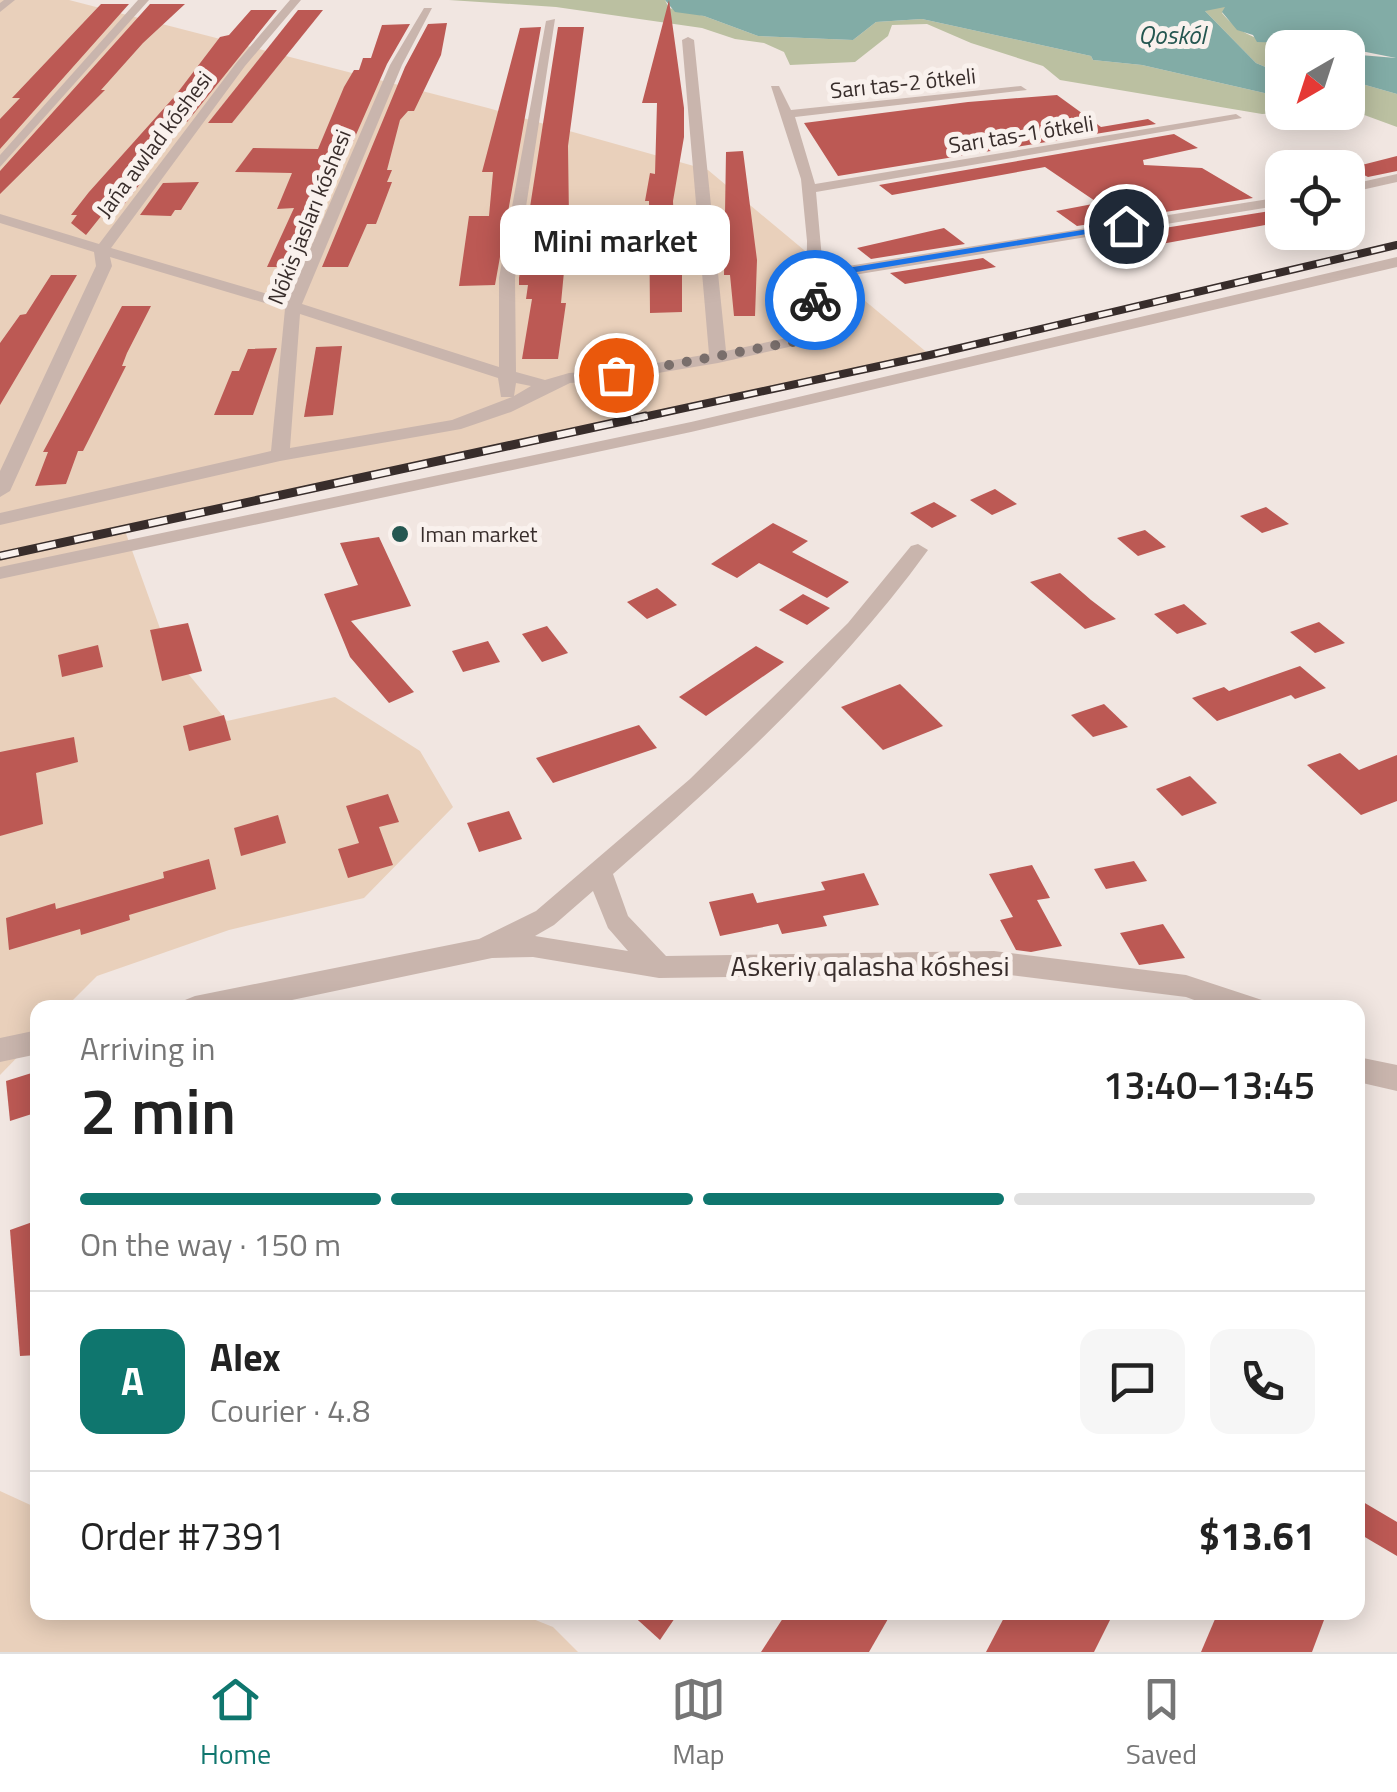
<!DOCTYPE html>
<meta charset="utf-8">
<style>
:root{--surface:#fff;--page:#f6f6f6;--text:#222;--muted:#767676;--line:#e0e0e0;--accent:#0f766e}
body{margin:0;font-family:"Titillium Web",sans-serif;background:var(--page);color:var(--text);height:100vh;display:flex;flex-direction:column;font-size:38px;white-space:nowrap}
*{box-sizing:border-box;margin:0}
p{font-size:32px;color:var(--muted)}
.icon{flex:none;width:55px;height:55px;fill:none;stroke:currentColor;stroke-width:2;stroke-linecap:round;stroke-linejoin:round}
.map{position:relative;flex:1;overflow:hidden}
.sheet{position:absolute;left:30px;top:1000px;width:1335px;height:620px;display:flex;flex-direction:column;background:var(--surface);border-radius:20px;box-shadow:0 5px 25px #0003}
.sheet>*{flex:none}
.needle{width:65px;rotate:219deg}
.controls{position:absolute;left:1265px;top:30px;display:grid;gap:20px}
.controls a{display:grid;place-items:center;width:100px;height:100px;border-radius:20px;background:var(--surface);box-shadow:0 5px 25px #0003;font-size:50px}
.pin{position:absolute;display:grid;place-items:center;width:85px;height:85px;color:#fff;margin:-42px;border:5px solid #fff;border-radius:50%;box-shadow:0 2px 10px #0007}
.courier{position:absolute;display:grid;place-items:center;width:100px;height:100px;margin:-50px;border:8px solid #1a73e8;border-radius:50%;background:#fff;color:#222;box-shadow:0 2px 12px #0007}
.bubble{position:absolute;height:70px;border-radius:20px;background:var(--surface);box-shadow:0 5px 25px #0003;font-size:32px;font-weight:600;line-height:70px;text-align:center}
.head em{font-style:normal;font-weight:600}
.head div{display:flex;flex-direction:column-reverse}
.head{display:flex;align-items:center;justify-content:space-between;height:170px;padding:0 50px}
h1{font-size:65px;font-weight:600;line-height:75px}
.bar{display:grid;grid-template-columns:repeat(4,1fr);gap:15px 10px;align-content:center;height:120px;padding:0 50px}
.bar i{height:12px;border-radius:8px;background:var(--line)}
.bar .current{background:var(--accent)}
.bar p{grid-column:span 4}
.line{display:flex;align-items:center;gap:25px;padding:0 50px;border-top:2px solid var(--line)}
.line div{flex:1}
.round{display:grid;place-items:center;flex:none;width:105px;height:105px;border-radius:20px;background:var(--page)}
.tab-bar{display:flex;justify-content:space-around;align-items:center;height:140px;border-top:2px solid var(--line);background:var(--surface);font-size:28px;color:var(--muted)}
.tab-bar a{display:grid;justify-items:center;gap:5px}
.tab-bar .current{color:var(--accent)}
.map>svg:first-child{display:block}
.green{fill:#bbc0a1}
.sand{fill:#e9d0bb}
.water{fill:#82aca6}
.building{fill:#bc5954}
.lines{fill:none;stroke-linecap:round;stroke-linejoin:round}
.minor{fill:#c9b5ad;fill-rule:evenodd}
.rail-far1-casing{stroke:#382d2b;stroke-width:8}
.rail-casing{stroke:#382d2b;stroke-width:9}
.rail-far1{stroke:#f9f1ed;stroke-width:5;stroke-dasharray:14;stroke-linecap:butt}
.rail{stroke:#f9f1ed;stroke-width:6;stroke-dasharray:19;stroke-linecap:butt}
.route{fill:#1a73e8}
.done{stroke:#796e6b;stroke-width:10;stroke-dasharray:0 18}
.poi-dot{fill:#245650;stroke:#f9f1ed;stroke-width:4}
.labels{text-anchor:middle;stroke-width:10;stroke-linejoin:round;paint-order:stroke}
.far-street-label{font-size:22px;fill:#382d2b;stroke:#f9f1ed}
.far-poi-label{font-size:22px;fill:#382d2b;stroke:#f9f1ed;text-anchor:start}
.far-water-label{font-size:25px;font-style:italic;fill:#245650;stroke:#f9f1ed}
.street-label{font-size:28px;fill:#382d2b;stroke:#f9f1ed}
</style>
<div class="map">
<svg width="1397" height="1652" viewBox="0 0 1397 1652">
<rect width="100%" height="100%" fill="#f1e6e1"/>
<g class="green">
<polygon points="449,0 665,0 669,8 704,16 758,36 853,40 876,22 922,19 1091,56 1093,60 1142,65 1282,97 1282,112 1288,113 1262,114 1060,80 1043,66 971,43 927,24 892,25 888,36 855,62 790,65 784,52 764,43 735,39 702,28 556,7"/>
<path d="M1219,5L1226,7L1222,13C1258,56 1296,37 1342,47L1278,48L1282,54V74L1256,63L1204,10Z"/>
<polygon points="1348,80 1397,94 1397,127 1348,109 1348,99 1356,96 1348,92"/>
</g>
<g class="sand">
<polygon points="0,0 69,0 488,108 708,170 930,355 124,528 167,648 227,721 335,697 420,751 453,807 364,898 229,930 97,976 66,1007 38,1008 37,1037 0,1075"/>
<polygon points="0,1491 37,1508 38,1612 518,1613 553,1627 578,1652 0,1652"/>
</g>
<polygon class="water" points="665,0 1397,0 1397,94 1348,80 1348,54 1396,58 1331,45 1257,42 1253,35 1237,30 1222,12 1225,7 1205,11 1256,63 1282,74 1282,97 1142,65 1093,60 1091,56 922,19 876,22 853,40 758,36 704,16 675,12"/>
<g class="building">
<polygon points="669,0 684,108 684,137 673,201 675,252 682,252 682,312 650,313 649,201 645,201 650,173 655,174 657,103 642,103"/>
<polygon points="101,4 129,4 0,149 0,119 20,98 12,98"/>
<polygon points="150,4 185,4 143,43 101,90 105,90 0,194 0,171"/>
<polygon points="251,10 277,10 187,122 179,122 128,184 140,184 116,215 102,215 86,235 71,223 77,215 71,215 89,192 175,96 220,37 229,35"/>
<polygon points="298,10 323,10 232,123 208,123"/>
<polygon points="447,23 441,55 414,111 408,111 400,120 387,170 392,170 387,182 392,182 376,224 367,224 348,267 322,267 405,67 428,24"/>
<polygon points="410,24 387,64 298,267 267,267 294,208 277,209 292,173 235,172 253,148 318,149 344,87 354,70 359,70 363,58 371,58 382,25"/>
<polygon points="541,27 495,285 459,286 469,216 489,216 493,172 482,172 520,28"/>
<polygon points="558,27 584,27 568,146 569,219 561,303 566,303 558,359 522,359 532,299 526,299 528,285 519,285 519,278"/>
<polygon points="1057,95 1101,127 1148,119 1156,124 838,176 804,123 968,102"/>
<polygon points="1174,134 1198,148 1143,160 1144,165 1202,168 1253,198 1077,226 1056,211 1098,203 1045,167 892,195 879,185"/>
<polygon points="743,151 757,260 755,316 734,316 730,275 724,275 726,152"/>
<polygon points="1397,156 1397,171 1368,177 1350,168"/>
<polygon points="199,182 181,210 175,210 171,216 140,215 163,183"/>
<polygon points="1270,211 1282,222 1123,251 1110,249 1096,239"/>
<polygon points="944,228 965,244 871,259 857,248"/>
<polygon points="983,258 996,267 905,284 890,273"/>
<polygon points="51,275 77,275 0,405 0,343 20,315 26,314"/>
<polygon points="122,306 151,306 127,353 122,366 126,366 83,451 78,451 66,484 35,486 48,452 43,452"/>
<polygon points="342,346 333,415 304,417 316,347"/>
<polygon points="277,348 253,415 214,415 232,371 239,371 248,349"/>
<polygon points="995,489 1017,504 992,515 970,500"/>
<polygon points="934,502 957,516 932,528 910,513"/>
<polygon points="1266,507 1289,524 1262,533 1240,516"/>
<polygon points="773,523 808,541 792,552 849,582 827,598 759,563 737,578 711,564"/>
<polygon points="1145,530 1166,547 1138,556 1117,538"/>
<polygon points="379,537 411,606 351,621 414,692 389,703 350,657 324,594 358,585 340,543"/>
<polygon points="1060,573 1091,600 1116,619 1085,629 1030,582"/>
<polygon points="657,588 677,605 647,619 627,602"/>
<polygon points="803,594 830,608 807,625 779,610"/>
<polygon points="1184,604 1207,624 1177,634 1154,614"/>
<polygon points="1319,622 1345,643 1315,653 1290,632"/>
<polygon points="188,623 202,671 162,681 150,630"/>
<polygon points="547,626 568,653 542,662 522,634"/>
<polygon points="488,641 500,662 463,672 452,651"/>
<polygon points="98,645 103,667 62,677 58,655"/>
<polygon points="756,646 784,662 706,716 679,697"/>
<polygon points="1300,666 1326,688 1295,699 1291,695 1217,721 1192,698 1224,687 1229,691"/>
<polygon points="900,684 943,726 883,750 841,707"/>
<polygon points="1104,704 1128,727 1093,737 1071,715"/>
<polygon points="224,715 231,740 189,751 183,726"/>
<polygon points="639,725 657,748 553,783 536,758"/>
<polygon points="74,737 78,762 36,773 43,824 0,836 0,752"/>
<polygon points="1340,753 1359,770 1397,755 1397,801 1361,815 1307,765"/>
<polygon points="1190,776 1217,803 1182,816 1156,789"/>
<polygon points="388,794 399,822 379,827 393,865 348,878 338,849 359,843 346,806"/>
<polygon points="509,811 522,839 479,852 467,823"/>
<polygon points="278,815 286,843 241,856 234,828"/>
<polygon points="209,859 216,889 129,915 130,920 81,935 80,929 9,950 6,918 55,903 56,909 164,878 163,872"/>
<polygon points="1134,861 1147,881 1106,889 1094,869"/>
<polygon points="1032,865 1050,898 1037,900 1062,946 1031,952 1016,950 1000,920 1013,917 989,874"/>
<polygon points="864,873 879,905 823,916 827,926 782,934 778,924 720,936 709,902 753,893 757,903 825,890 821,882"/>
<polygon points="1163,924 1185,958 1139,965 1120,933"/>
<polygon points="38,1071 38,1112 10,1121 6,1081"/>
<polygon points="38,1220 38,1355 20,1356 10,1230"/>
<polygon points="1358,1499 1397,1522 1397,1556 1358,1533"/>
<polygon points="629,1612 679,1612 660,1640"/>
<polygon points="787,1612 892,1612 869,1652 761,1652"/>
<polygon points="1007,1612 1114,1612 1094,1652 986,1652"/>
<polygon points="1218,1612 1327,1612 1312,1652 1201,1652"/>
</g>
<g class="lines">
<g class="minor">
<polygon points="4,0 15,0 0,12 0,3"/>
<polygon points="138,0 149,0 0,167 0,155"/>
<path d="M290,0H301L245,66L111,248L288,300L390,65L424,8H432L402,65L302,304L499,367V278L546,21L555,19L515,278L516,372L545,380L569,373L616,370L709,354L682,40L688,37L694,40L726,351L806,334L807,241L801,179L771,86H779L791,110L1021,86L1027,90L795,117L815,184L1236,114L1242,118L816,192L823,270L1282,197V205L823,280L820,340L718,363L616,380L570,383L511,412L461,429L280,461L0,525V513L271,451L285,309L110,257L112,266L10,491L0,497V471L96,266L94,252L0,223V214L99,244L237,62ZM300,314L498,378L501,397H512L452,420L290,448ZM516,383L531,386L514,396Z"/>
<polygon points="1397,174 1397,182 1348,193 1348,185"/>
<polygon points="1397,257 1397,267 691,432 0,579 0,567 691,422"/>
<path d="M918,544L928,550C840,672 726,775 613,874L628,916L666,956L994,951L1186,975L1262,1000L1266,1008H1216L1186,997L994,973L659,978L533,957L492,958L254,1008H181L185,1000L195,996L479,939L536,911L690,779L848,623L911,546ZM593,891L608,928L628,951L535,936L554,925Z"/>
<polygon points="38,1030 38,1054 0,1062 0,1038"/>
<polygon points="1358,1057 1397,1065 1397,1091 1358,1082"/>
</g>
<defs>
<polyline id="rail-far1" points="634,419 930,355 1397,245"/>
<polyline id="rail" points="0,556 646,416"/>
</defs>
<use href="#rail-far1" class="rail-far1-casing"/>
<use href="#rail" class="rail-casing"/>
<use href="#rail-far1" class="rail-far1"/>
<use href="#rail" class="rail"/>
</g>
<polygon class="route" points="1126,223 1129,227 820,278 820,300 815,303 810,300 811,276 816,273"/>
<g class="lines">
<polyline class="done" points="616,375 814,338 815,300"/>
</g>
<circle class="poi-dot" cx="400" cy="534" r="10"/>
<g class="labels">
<g class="far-street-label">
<text transform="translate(903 83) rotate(-6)" y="8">Sarı tas-2 ótkeli</text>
<text transform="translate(1021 134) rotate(-9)" y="8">Sarı tas-1 ótkeli</text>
<text transform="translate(154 144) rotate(-53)" y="8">Jańa awlad kóshesi</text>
<text transform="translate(309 217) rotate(-68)" y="8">Nókis jasları kóshesi</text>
</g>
<g class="far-poi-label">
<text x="420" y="542">Iman market</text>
</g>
<g class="far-water-label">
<text x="1172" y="44">Qoskól</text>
</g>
<g class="street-label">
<text x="870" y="976">Askeriy qalasha kóshesi</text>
</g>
</g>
</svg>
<div class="controls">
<a><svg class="needle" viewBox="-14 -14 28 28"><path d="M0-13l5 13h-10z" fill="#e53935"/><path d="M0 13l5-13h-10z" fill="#767676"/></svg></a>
<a><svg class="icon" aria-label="locate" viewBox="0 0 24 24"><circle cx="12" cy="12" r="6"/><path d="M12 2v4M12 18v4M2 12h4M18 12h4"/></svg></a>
</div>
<div class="pin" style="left:616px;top:375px;background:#ea580c"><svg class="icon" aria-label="bag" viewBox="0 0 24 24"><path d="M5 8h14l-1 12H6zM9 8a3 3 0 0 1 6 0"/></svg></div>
<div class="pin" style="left:1126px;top:226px;background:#1f2937"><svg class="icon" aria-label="home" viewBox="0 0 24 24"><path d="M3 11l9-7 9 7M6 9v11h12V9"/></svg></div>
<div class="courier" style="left:815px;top:300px"><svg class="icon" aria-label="bike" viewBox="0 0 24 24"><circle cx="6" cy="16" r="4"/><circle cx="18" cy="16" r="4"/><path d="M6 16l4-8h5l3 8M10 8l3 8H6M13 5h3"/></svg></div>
<div class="bubble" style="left:500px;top:205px;width:230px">Mini market</div>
<section class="sheet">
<div class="head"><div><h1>2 min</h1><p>Arriving in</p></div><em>13:40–13:45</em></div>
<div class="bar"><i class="current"></i><i class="current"></i><i class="current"></i><i></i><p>On the way · 150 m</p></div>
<div class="line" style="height:180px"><b class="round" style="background:var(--accent);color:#fff">A</b><div><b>Alex</b><p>Courier · 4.8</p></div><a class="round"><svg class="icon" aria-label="chat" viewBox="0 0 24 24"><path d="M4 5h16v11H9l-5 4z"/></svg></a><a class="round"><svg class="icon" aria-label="phone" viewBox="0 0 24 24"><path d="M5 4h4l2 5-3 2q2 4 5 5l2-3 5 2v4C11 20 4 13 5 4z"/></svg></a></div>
<div class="line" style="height:130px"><div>Order #7391</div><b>$13.61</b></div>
</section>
</div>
<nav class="tab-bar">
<a class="current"><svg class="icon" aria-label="home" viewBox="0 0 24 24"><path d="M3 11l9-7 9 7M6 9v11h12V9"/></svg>Home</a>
<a><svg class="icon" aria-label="map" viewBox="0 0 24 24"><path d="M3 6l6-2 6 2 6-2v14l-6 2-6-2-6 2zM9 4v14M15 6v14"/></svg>Map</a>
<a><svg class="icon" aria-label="saved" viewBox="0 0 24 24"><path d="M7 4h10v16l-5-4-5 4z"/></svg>Saved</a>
</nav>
